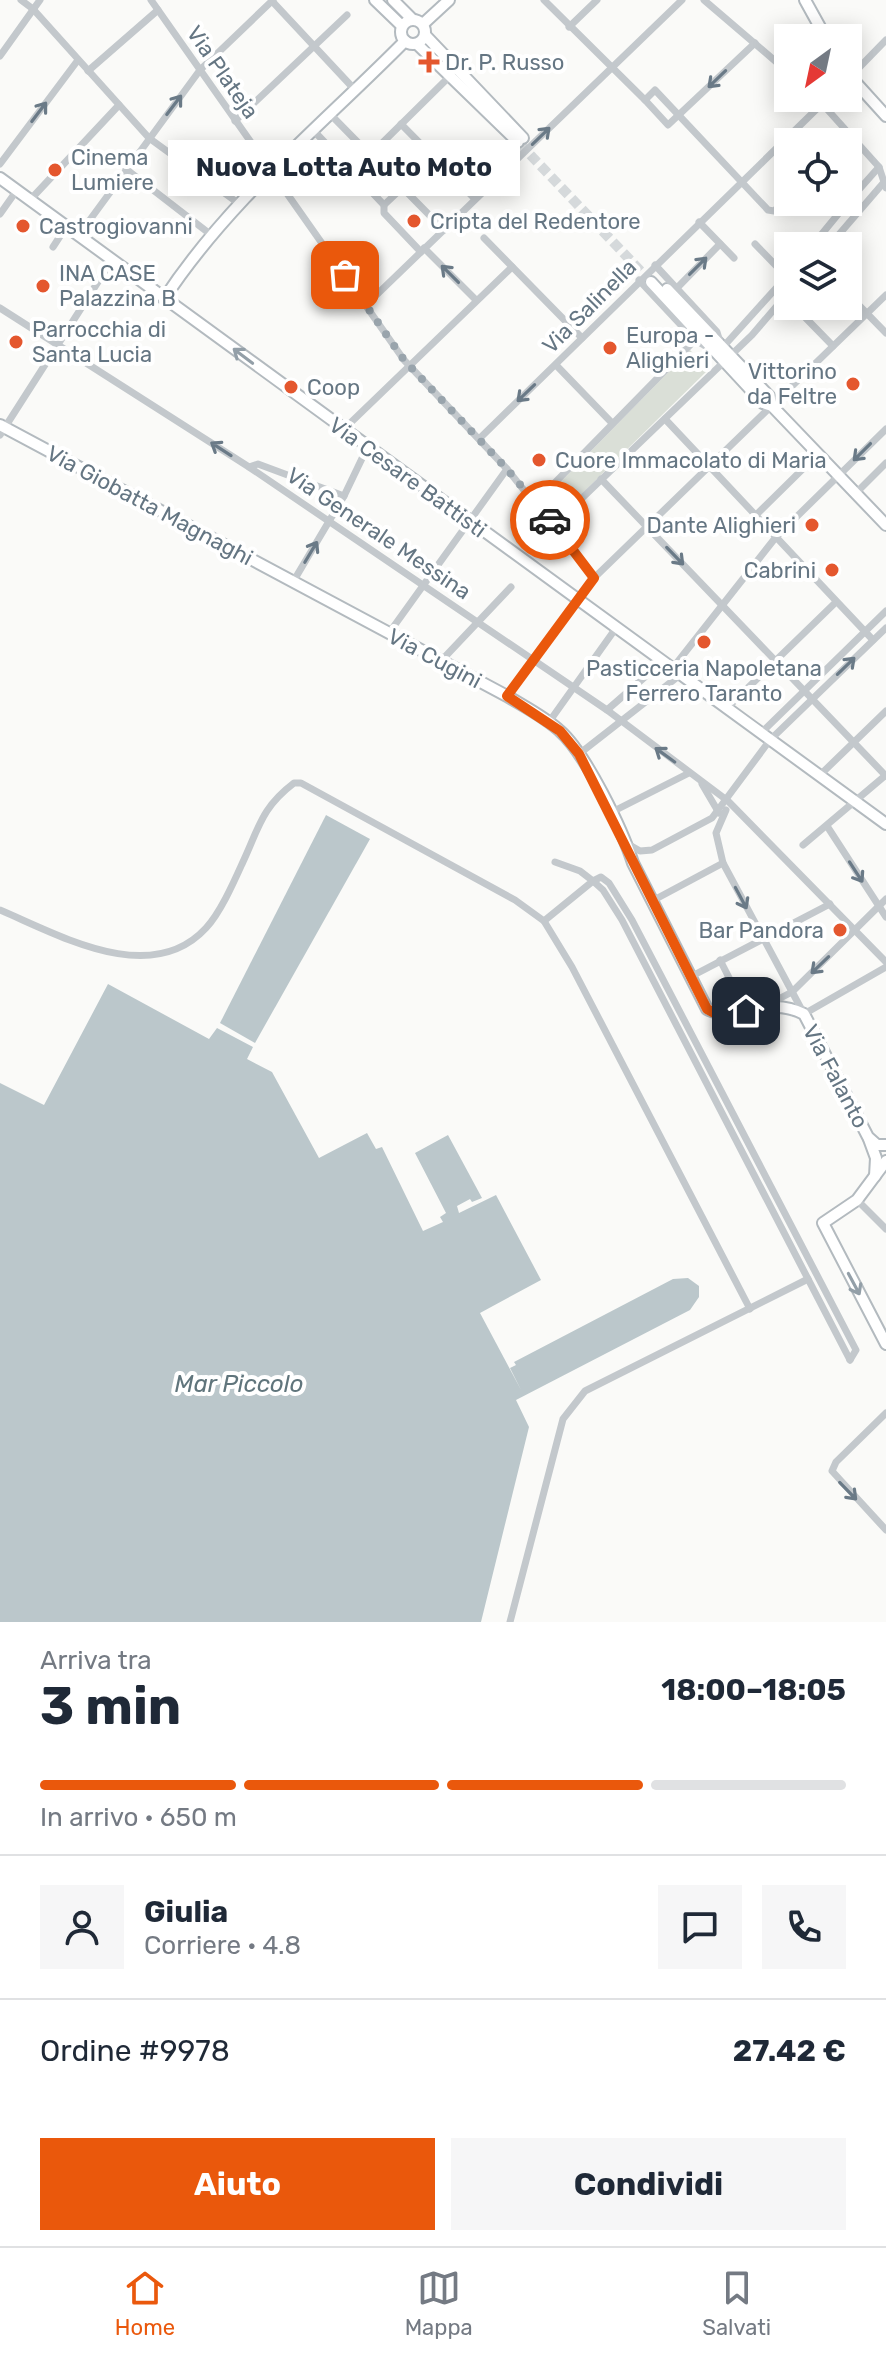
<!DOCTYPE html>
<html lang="it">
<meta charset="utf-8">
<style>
:root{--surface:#fff;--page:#f6f6f7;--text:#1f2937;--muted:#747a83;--line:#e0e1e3;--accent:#ea580c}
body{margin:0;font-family:Rubik,sans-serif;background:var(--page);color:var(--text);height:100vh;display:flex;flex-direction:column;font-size:30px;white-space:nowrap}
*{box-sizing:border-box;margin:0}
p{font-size:26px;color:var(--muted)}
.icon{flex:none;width:44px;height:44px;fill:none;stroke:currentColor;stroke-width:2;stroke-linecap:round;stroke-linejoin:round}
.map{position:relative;height:1622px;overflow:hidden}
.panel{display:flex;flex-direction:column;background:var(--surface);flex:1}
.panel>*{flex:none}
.needle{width:52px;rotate:213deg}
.buttons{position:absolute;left:774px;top:24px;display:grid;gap:16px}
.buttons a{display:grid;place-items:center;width:88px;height:88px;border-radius:0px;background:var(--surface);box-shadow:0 4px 20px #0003;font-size:40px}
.pin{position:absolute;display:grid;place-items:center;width:68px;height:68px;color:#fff;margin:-34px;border-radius:16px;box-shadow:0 4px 12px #0006}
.courier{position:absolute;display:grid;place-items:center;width:80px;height:80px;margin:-40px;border:6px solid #ea580c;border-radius:50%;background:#fff;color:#222;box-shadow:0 2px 10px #0007}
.bubble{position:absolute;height:56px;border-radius:0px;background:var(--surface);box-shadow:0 4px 20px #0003;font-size:26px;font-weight:700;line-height:56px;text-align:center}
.summary em{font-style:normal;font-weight:700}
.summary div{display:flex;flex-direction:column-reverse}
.summary{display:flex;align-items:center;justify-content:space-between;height:136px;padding:0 40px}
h1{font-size:52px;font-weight:700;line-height:60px}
.bar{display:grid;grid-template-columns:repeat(4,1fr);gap:12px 8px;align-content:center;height:96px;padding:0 40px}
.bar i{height:10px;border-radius:6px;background:var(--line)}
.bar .on{background:var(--accent)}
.bar p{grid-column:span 4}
.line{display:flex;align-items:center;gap:20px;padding:0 40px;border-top:2px solid var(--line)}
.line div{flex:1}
.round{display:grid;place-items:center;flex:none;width:84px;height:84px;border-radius:0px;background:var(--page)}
.button{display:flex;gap:16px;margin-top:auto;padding:16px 40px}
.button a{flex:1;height:92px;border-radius:0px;background:var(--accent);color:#fff;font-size:32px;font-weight:700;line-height:92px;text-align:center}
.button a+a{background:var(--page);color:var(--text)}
.dock{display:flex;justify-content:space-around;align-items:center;height:112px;border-top:2px solid var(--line);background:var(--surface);font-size:22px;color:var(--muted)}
.dock a{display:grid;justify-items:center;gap:4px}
.dock .on{color:var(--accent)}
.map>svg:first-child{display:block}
.green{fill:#dadfd7}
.water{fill:#bbc7cb}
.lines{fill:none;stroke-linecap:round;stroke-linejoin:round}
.secondary-tunnel{stroke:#d5d9db;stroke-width:10;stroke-dasharray:10 5;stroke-linecap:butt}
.secondary-casing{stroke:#b3babf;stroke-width:14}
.street{stroke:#c3c8cc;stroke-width:7}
.secondary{stroke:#fff;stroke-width:10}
.oneway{stroke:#6a7a87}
.oneway2{stroke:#939fa8}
.done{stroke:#99a4ac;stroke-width:8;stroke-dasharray:0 14.4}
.route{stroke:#ea580c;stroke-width:10}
.poi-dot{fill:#e4572e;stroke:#fff;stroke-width:3}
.labels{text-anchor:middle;stroke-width:8;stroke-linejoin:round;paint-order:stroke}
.poi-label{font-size:22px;fill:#657683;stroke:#fff;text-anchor:start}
.street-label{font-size:22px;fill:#657683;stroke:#fff}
.water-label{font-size:24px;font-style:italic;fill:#60757c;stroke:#fff}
</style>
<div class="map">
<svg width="886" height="1622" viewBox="0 0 886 1622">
<rect width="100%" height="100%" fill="#fafaf8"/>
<polygon class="green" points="690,350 709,369 557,518 542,501"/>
<g class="water">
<polygon points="326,815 370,839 255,1043 220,1023"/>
<polygon points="108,984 209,1039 217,1028 253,1047 247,1059 272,1072 319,1158 367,1133 376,1149 382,1147 423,1231 443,1222 440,1217 446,1213 415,1153 448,1135 482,1198 472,1202 470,1199 457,1206 459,1213 496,1195 541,1280 480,1313 521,1390 510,1368 516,1365 514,1362 673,1279 688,1278 699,1286 699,1297 690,1310 516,1400 529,1427 481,1622 0,1622 0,1083 44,1105"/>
</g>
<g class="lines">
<polyline class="secondary-tunnel" points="520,144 651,282"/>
<defs>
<g id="secondary">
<polyline points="375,0 402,26"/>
<polyline points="393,0 413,20"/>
<polyline points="805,0 826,38"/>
<circle cx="413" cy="32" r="12"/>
<polyline points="423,24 449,0"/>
<polyline points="425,35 523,138"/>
<polyline points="417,44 518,142"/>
<polyline points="848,74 886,116"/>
<polyline points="0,178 886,824"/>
<polyline points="651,282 763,403 772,406 886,525"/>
<polyline points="667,289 769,396 772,406"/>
<path d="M164,299C229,200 322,125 405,41"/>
<path d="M0,425L507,696C525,707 545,717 560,731C586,754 622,829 633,863L707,1009C737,1025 765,994 804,1014L868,1137L877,1145H886"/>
<polyline points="869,1139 876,1158 875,1176"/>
<polyline points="886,1161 857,1200 823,1223 886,1344"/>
</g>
</defs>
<use href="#secondary" class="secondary-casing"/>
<g class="street">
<polyline points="21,0 33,9 149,138 238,203"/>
<polyline points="151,0 404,360 507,469 594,578"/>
<polyline points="544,0 645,100 655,90 768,210 774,211 788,198"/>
<polyline points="704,0 788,72"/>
<polyline points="272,1 356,91"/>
<polyline points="569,27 597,0"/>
<polyline points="0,56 40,0"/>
<polyline points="88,71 158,10"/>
<polyline points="848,79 886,40"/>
<polyline points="817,98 879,167 886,188"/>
<polyline points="645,100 668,125 755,43"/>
<polyline points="331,115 444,230"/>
<polyline points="235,121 347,15"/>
<polyline points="401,124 475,199"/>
<polyline points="314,131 384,205 384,213 421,252"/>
<polyline points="793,132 802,142"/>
<polyline points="775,151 788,164"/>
<polyline points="370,155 449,77"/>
<polyline points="0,164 78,60"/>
<polyline points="126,169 210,234"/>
<polyline points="30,200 119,105"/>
<polyline points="848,202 879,167"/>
<polyline points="384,205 402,188"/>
<polyline points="0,214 17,190"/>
<polyline points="699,222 734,258"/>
<polyline points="78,236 200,70 273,0"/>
<polyline points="484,238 582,338"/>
<polyline points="755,244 788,278"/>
<polyline points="812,246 848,202"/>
<polyline points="829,246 885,181"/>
<polyline points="53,247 66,227"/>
<polyline points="424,248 476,300"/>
<polyline points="655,265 717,332 720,342"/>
<polyline points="639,280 695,340 709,348"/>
<polyline points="677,288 720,244"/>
<polyline points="848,294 886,333"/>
<polyline points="366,305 682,0"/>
<polyline points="794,306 833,346"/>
<polyline points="0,308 249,467 607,710 728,801 886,962"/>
<polyline points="723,347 788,275"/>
<polyline points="556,365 612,423"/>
<polyline points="665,419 873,640"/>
<polyline points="343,430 512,267"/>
<polyline points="0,435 112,260"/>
<polyline points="479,439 828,98"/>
<polyline points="249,467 258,464 344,496"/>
<polyline points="601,479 886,776"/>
<polyline points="856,493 886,463"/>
<polyline points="535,503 695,340"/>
<polyline points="755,516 818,454"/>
<polyline points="554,525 752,335 788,293"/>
<polyline points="293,582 344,496 367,448"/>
<polyline points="389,633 507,469"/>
<polyline points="441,661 511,587"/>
<polyline points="672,669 776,537 886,429"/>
<polyline points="507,696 594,578 886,295"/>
<polyline points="726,709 836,602"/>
<polyline points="607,710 662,662"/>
<polyline points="549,722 616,628"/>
<polyline points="761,733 886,611"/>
<polyline points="579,754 680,675"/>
<polyline points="819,776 886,711"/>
<polyline points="702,784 719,813"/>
<polyline points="726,810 716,833 723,863 804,1014 886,967"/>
<polyline points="610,813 689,773"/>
<polyline points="827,826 886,917"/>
<polyline points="626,843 640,851 652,850 712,818 770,740 886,628"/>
<polyline points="803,845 886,775"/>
<polyline points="593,881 601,877 609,883 632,920 856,1350 850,1360"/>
<polyline points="593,881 603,890 622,920 850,1360"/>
<polyline points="652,901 723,863"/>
<path d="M0,910C59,935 151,988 206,928C220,913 233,884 242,864C259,828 261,808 294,783H301L515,900L544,921L572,967L750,1309"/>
<polyline points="544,921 593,881 580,871 555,862"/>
<polyline points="720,960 746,1011"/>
<polyline points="692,976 830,904"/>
<polyline points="767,1005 792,992 886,899"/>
<polyline points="857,1200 886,1229"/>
<polyline points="886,1413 836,1462 832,1471 886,1530"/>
<polyline points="510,1622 563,1419 585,1391 808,1279"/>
</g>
<use href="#secondary" class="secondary"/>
</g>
<defs><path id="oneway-shaft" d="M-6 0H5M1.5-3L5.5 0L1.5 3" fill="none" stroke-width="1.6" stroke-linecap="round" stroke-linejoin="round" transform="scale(2)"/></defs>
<g class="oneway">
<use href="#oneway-shaft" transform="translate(717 79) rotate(136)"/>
<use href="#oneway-shaft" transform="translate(174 105) rotate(-53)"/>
<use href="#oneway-shaft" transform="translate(39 112) rotate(-53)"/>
<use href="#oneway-shaft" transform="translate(541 136) rotate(-44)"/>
<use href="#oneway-shaft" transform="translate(698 266) rotate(-45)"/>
<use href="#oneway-shaft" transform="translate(450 274) rotate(-135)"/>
<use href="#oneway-shaft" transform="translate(526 393) rotate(136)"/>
<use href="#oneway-shaft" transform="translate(221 449) rotate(-147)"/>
<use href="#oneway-shaft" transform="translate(862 452) rotate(135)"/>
<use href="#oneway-shaft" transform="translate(311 552) rotate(-59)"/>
<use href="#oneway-shaft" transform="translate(675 556) rotate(46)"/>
<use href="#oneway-shaft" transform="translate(846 666) rotate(-44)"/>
<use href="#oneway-shaft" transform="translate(665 755) rotate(-144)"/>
<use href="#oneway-shaft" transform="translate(856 872) rotate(57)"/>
<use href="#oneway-shaft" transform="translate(741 898) rotate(62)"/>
<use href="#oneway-shaft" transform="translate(820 965) rotate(136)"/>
<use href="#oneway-shaft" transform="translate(848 1491) rotate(46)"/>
</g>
<g class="oneway2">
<use href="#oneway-shaft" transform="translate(243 356) rotate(-143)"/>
<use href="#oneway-shaft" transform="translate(854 1284) rotate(62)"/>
</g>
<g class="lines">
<polyline class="done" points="345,275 404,360 507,469 550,520"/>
<polyline class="route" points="550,520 594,578 507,696 560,731 579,754 707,1009 718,1015 746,1011"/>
</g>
<g class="poi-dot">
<path d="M425 50h8v8h8v8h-8v8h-8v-8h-8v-8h8z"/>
<circle cx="55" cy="170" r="8"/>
<circle cx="414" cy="221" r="8"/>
<circle cx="23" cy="226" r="8"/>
<circle cx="43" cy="286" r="8"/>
<circle cx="16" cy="342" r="8"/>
<circle cx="610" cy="348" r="8"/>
<circle cx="853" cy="384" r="8"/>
<circle cx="291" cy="387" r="8"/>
<circle cx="539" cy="460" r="8"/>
<circle cx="812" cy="525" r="8"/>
<circle cx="832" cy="570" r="8"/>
<circle cx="704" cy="642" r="8"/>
<circle cx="840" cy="930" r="8"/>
</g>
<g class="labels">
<g class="poi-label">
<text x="445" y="70">Dr. P. Russo</text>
<text x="71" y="165">Cinema<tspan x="71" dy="25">Lumiere</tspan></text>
<text x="430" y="229">Cripta del Redentore</text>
<text x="39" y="234">Castrogiovanni</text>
<text x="59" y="281">INA CASE<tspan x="59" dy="25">Palazzina B</tspan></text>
<text x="32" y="337">Parrocchia di<tspan x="32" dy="25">Santa Lucia</tspan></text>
<text x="626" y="343">Europa -<tspan x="626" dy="25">Alighieri</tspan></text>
<text x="837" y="379" text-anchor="end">Vittorino<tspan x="837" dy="25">da Feltre</tspan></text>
<text x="307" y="395">Coop</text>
<text x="555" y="468">Cuore Immacolato di Maria</text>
<text x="796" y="533" text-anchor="end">Dante Alighieri</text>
<text x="816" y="578" text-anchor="end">Cabrini</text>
<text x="704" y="676" text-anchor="middle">Pasticceria Napoletana<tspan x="704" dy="25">Ferrero Taranto</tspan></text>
<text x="824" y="938" text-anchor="end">Bar Pandora</text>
</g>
<g class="street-label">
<text transform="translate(223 72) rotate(55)" y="8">Via Plateja</text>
<text transform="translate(589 306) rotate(-45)" y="8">Via Salinella</text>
<text transform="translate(408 477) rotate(36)" y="8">Via Cesare Battisti</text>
<text transform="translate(150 505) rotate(28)" y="8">Via Giobatta Magnaghi</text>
<text transform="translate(379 533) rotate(34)" y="8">Via Generale Messina</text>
<text transform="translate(435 658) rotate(28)" y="8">Via Cugini</text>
<text transform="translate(836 1076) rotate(62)" y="8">Via Falanto</text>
</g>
<g class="water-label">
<text x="239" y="1392">Mar Piccolo</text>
</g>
</g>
</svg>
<div class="buttons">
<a><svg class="needle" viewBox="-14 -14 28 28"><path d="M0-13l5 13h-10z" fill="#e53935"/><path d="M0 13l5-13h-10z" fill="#747a83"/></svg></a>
<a><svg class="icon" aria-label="locate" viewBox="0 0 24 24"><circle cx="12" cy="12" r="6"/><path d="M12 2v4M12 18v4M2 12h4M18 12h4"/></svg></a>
<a><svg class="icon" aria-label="layers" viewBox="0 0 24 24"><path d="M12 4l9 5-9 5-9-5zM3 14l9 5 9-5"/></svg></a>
</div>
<div class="pin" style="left:345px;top:275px;background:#ea580c"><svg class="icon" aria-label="bag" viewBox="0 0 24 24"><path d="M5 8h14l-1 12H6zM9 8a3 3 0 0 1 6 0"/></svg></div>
<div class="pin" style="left:746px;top:1011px;background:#1f2937"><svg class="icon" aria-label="home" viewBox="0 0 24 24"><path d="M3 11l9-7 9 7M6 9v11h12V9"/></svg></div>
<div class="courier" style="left:550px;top:520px"><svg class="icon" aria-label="car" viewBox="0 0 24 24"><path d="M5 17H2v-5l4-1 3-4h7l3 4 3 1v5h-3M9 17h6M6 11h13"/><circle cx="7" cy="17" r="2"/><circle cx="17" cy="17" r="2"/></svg></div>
<div class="bubble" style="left:168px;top:140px;width:352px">Nuova Lotta Auto Moto</div>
</div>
<section class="panel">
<div class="summary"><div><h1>3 min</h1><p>Arriva tra</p></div><em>18:00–18:05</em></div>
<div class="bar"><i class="on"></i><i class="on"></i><i class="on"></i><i></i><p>In arrivo · 650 m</p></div>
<div class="line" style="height:144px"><a class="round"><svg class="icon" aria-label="person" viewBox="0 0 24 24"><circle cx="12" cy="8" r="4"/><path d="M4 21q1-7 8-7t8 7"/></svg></a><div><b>Giulia</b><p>Corriere · 4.8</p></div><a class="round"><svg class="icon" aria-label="chat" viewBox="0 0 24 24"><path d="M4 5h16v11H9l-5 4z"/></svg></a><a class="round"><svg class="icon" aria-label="phone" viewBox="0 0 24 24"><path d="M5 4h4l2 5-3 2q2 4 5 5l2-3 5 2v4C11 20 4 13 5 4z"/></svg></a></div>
<div class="line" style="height:104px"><div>Ordine #9978</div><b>27.42 €</b></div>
<div class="button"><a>Aiuto</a><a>Condividi</a></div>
</section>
<nav class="dock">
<a class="on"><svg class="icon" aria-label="home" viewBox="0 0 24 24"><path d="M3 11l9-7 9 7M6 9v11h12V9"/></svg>Home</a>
<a><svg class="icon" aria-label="map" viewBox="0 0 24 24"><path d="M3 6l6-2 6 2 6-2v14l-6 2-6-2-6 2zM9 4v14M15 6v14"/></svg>Mappa</a>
<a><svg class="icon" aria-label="saved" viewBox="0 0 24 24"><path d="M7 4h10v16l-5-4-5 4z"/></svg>Salvati</a>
</nav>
